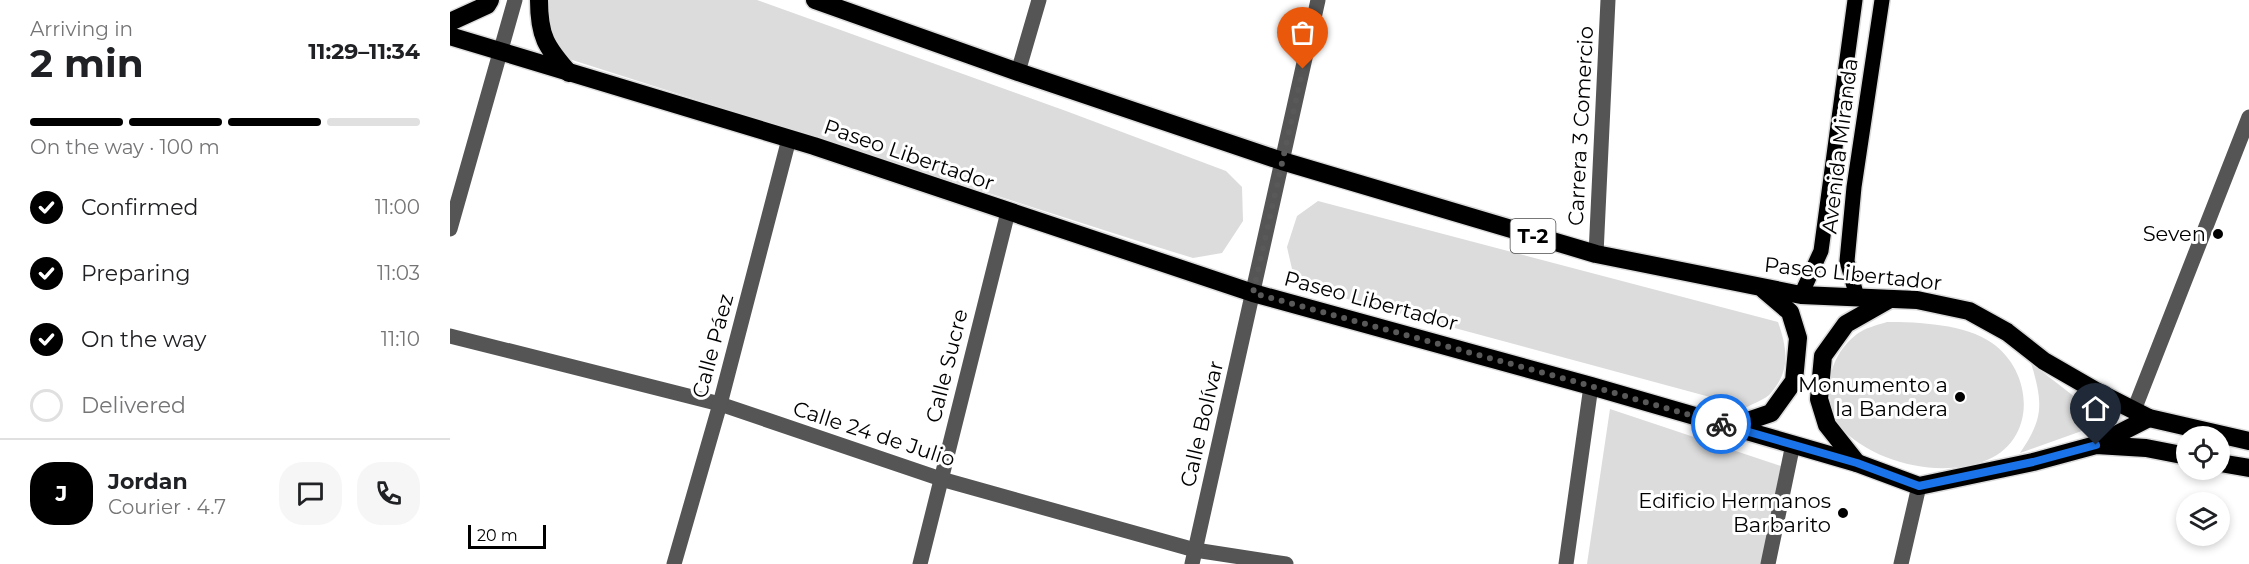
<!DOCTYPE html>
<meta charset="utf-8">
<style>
:root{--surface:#fff;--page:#f6f6f6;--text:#202124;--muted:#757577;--line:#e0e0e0;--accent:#000}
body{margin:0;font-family:Montserrat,sans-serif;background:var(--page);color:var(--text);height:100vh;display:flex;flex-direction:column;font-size:22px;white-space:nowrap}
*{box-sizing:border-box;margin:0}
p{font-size:20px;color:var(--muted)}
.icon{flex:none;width:33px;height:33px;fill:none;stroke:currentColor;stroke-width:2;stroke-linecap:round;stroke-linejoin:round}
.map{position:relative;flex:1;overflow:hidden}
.details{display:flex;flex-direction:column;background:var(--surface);width:450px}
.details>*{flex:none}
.buttons{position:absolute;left:1726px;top:426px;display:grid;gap:12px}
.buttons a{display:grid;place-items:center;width:54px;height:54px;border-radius:50%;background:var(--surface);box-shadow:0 3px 9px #0003;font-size:30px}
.scale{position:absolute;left:18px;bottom:15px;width:78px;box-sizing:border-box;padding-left:6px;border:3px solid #000;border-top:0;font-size:16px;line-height:21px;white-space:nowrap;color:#000;-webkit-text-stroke:4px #fff;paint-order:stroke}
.pin{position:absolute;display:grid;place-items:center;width:51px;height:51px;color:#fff;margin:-62px -26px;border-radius:50% 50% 50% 0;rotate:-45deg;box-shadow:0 0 6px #0007}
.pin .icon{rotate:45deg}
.courier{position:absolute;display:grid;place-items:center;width:60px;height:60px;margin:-30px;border:4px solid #1a73e8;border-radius:50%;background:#fff;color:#222;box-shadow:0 2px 8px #0007}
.head em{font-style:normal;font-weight:700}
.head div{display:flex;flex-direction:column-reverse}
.head{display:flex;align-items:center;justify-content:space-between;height:102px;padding:0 30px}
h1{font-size:39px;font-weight:700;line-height:45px}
.bar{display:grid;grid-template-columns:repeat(4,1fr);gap:9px 6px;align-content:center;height:72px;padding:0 30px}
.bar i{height:8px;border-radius:4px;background:var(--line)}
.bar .selected{background:var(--accent)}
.bar p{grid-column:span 4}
.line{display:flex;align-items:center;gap:15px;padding:0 30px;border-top:2px solid var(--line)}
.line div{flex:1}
.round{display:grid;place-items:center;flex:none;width:63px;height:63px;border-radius:24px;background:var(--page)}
ol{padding:0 30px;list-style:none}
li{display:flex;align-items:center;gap:18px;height:66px}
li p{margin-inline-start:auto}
li .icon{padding:6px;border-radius:50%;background:var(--accent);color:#fff;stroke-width:4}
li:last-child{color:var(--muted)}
li i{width:33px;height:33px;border:3px solid var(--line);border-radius:50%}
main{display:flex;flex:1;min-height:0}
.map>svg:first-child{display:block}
.green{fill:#dcdcdc}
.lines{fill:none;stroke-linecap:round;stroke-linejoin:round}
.major-casing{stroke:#dbdbdb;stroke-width:18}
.highway-casing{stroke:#dbdbdb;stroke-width:21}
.minor{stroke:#555;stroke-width:15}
.major{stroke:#000;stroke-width:15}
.highway{stroke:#000;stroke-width:18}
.done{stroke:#595959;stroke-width:6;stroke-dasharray:0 10.8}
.route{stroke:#1a73e8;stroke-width:8}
.poi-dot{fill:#000;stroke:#fff;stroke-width:2}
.labels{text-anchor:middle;stroke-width:6;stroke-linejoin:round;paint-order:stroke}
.shield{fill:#fff;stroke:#4c4c4c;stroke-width:1.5}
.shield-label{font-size:20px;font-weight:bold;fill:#000}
.street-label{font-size:21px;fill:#000;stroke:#fff}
.poi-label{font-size:21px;fill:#000;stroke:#fff;text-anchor:end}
</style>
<main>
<section class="details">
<div class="head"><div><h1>2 min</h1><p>Arriving in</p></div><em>11:29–11:34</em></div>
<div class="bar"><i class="selected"></i><i class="selected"></i><i class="selected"></i><i></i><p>On the way · 100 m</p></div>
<ol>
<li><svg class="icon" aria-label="check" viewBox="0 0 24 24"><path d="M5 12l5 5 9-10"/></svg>Confirmed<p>11:00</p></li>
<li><svg class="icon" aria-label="check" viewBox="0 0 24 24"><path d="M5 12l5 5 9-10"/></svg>Preparing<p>11:03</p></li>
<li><svg class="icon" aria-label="check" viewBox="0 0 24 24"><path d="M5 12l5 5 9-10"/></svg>On the way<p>11:10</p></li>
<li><i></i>Delivered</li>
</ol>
<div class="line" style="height:108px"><b class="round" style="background:var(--accent);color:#fff">J</b><div><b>Jordan</b><p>Courier · 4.7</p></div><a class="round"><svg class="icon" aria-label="chat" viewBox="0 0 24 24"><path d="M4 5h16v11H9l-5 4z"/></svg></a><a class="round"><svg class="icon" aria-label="phone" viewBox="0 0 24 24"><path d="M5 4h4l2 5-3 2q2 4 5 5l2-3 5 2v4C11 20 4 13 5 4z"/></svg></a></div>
</section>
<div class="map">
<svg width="1799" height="564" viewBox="0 0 1799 564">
<rect width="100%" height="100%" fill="#fff"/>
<g class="green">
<polygon points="96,0 307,0 616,111 776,171 792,187 793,221 772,253 743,258 688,241 116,58 102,41"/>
<path d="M868,201L1328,322C1337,348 1341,370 1321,393C1316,399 1304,403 1297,407L860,289L842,269L837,247L847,216Z"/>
<path d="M1437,322C1468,322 1516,324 1542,343C1585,373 1587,444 1532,462C1486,478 1422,462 1389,426C1387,423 1385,418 1384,414C1373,385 1382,353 1407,334C1415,328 1427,325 1437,322Z"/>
<path d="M1581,363L1657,422L1570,453C1594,418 1593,403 1581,363Z"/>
<polygon points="1160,409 1331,466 1312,564 1137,564"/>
</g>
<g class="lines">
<defs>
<g id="major">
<polyline points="1351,295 1371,251 1405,0"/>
<polyline points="1407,297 1397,261 1404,187 1432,0"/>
</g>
<g id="highway">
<path d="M89,0C89,36 96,47 119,73"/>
<polyline points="365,0 568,72 832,161 1146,254 1351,295 1467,300 1519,311 1557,332 1594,361 1646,391 1699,418 1799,441"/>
<polyline points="0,22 37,5 40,0"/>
<polyline points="0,36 364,146 803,293 1141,386 1407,463 1469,486 1583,462 1646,445 1696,448 1737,456"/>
<polyline points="1280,427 1321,413 1344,381 1348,338 1340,312 1314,290"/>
<polyline points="1648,444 1699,418"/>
<polyline points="1407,463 1377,425 1369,399 1373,356 1396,324 1440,299"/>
<polyline points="1770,463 1799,468"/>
</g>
</defs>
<use href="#major" class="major-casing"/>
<use href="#highway" class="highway-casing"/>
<g class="minor">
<polyline points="568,72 589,0"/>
<polyline points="0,229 65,0"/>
<polyline points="1146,254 1158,0"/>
<polyline points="0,336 270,404 491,479 745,550 836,564"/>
<polyline points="1684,410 1799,117"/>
<polyline points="224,564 270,404 339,139"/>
<polyline points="470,564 558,212"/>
<polyline points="742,564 868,0"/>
<polyline points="1116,564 1141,386"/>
<polyline points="1318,564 1343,444"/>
<polyline points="1451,564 1469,486"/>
</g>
<use href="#major" class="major"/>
<use href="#highway" class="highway"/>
</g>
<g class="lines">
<polyline class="done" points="853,69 803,293 1123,381 1271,424"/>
<polyline class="route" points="1271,424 1407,463 1469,486 1583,462 1646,445"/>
</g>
<g class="poi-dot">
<circle cx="1768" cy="234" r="6"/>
<circle cx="1510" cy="397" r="6"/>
<circle cx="1393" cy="513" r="6"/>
</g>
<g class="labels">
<rect class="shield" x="1060.5" y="219" width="45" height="34" rx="4.5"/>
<g class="shield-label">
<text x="1083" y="243">T-2</text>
</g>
<g class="street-label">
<text transform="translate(1131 126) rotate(-87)" y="7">Carrera 3 Comercio</text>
<text transform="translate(1390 146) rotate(-83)" y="7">Avenida Miranda</text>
<text transform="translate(459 155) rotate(19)" y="7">Paseo Libertador</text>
<text transform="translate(1403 274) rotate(6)" y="7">Paseo Libertador</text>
<text transform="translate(921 301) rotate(15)" y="7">Paseo Libertador</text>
<text transform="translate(263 346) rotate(-75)" y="7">Calle Páez</text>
<text transform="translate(497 366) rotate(-76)" y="7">Calle Sucre</text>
<text transform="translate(752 424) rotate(-77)" y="7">Calle Bolívar</text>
<text transform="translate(424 434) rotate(18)" y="7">Calle 24 de Julio</text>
</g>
<g class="poi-label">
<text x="1756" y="241">Seven</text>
<text x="1498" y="392">Monumento a<tspan x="1498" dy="24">la Bandera</tspan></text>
<text x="1381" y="508">Edificio Hermanos<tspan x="1381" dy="24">Barbarito</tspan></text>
</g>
</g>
</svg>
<div class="buttons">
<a><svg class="icon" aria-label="locate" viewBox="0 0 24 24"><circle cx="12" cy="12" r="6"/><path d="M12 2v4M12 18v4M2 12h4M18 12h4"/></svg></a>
<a><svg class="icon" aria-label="layers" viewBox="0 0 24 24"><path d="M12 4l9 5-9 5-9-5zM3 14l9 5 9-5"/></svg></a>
</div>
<div class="scale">20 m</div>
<div class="pin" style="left:853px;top:69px;background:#ea580c"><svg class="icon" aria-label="bag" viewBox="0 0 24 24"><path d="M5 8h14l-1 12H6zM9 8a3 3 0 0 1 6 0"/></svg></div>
<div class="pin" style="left:1646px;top:445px;background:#1f2937"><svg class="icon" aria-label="home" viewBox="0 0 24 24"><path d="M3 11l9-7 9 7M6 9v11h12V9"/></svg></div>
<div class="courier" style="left:1271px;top:424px"><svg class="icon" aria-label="bike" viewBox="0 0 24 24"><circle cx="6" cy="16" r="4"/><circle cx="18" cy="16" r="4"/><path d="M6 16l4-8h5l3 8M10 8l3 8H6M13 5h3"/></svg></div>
</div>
</main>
